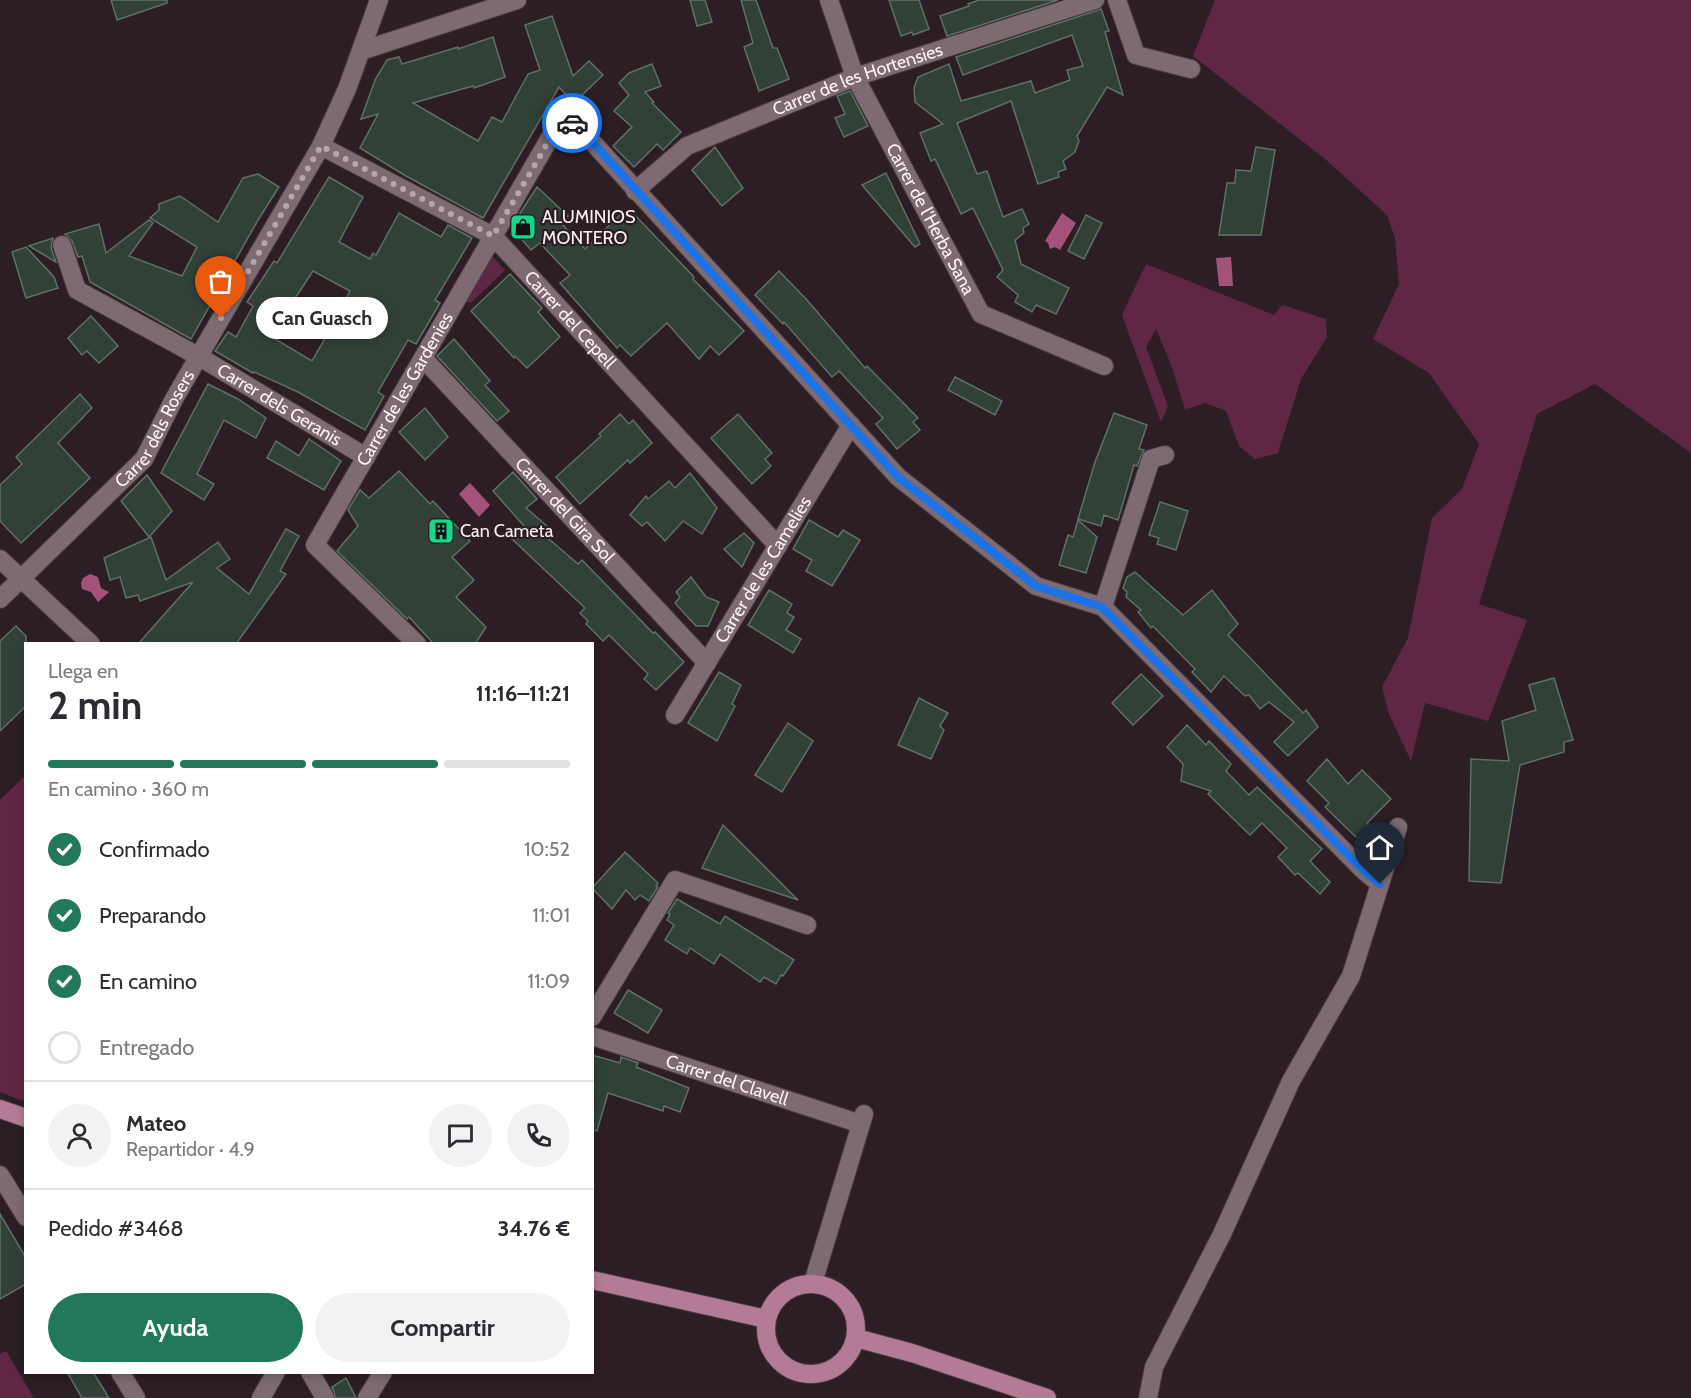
<!DOCTYPE html>
<html lang="es">
<meta charset="utf-8">
<style>
:root{--surface:#fff;--page:#f2f2f3;--text:#2b2b33;--muted:#7c7c81;--line:#e1e1e2;--accent:#21795a}
body{margin:0;font-family:Cabin,sans-serif;background:var(--page);color:var(--text);height:100vh;display:flex;flex-direction:column;font-size:22px;white-space:nowrap}
*{box-sizing:border-box;margin:0}
p{font-size:20px;color:var(--muted)}
.icon{flex:none;width:33px;height:33px;fill:none;stroke:currentColor;stroke-width:2;stroke-linecap:round;stroke-linejoin:round}
.map{position:relative;flex:1;overflow:hidden}
.sheet{position:absolute;left:24px;top:642px;width:570px;height:732px;display:flex;flex-direction:column;background:var(--surface);border-radius:0px;box-shadow:0 3px 9px #0003}
.sheet>*{flex:none}
.pin{position:absolute;display:grid;place-items:center;width:51px;height:51px;color:#fff;margin:-62px -26px;border-radius:50% 50% 50% 0;rotate:-45deg;box-shadow:0 0 6px #0007}
.pin .icon{rotate:45deg}
.courier{position:absolute;display:grid;place-items:center;width:60px;height:60px;margin:-30px;border:4px solid #1a73e8;border-radius:50%;background:#fff;color:#222;box-shadow:0 2px 8px #0007}
.bubble{position:absolute;height:42px;border-radius:21px;background:var(--surface);box-shadow:0 3px 9px #0003;font-size:20px;font-weight:700;line-height:42px;text-align:center}
.overview em{font-style:normal;font-weight:700}
.overview div{display:flex;flex-direction:column-reverse}
.overview{display:flex;align-items:center;justify-content:space-between;height:102px;padding:0 24px}
h1{font-size:39px;font-weight:700;line-height:45px}
.bar{display:grid;grid-template-columns:repeat(4,1fr);gap:9px 6px;align-content:center;height:72px;padding:0 24px}
.bar i{height:8px;border-radius:4px;background:var(--line)}
.bar .selected{background:var(--accent)}
.bar p{grid-column:span 4}
.line{display:flex;align-items:center;gap:15px;padding:0 24px;border-top:2px solid var(--line)}
.line div{flex:1}
.round{display:grid;place-items:center;flex:none;width:63px;height:63px;border-radius:32px;background:var(--page)}
ol{padding:0 24px;list-style:none}
li{display:flex;align-items:center;gap:18px;height:66px}
li p{margin-inline-start:auto}
li .icon{padding:6px;border-radius:50%;background:var(--accent);color:#fff;stroke-width:4}
li:last-child{color:var(--muted)}
li i{width:33px;height:33px;border:3px solid var(--line);border-radius:50%}
.cta{display:flex;gap:12px;margin-top:auto;padding:12px 24px}
.cta a{flex:1;height:69px;border-radius:36px;background:var(--accent);color:#fff;font-size:24px;font-weight:700;line-height:69px;text-align:center}
.cta a+a{background:var(--page);color:var(--text)}
.map>svg:first-child{display:block}
.green{fill:#602744}
.water{fill:#a5527b}
.building{fill:#314138;stroke:#5f7066;stroke-width:1.5;fill-rule:evenodd}
.lines{fill:none;stroke-linecap:round;stroke-linejoin:round}
.minor-casing{stroke:#483b41;stroke-width:20}
.major-casing{stroke:#483b41;stroke-width:20}
.minor{stroke:#7d6a72;stroke-width:18}
.major{stroke:#b37b95;stroke-width:18}
.done{stroke:#b4a7ad;stroke-width:6;stroke-dasharray:0 10.8}
.route{stroke:#1a73e8;stroke-width:8}
.labels{text-anchor:middle;stroke-width:4.5;stroke-linejoin:round;paint-order:stroke}
.street-label{font-size:18px;fill:#fcf1f6;stroke:#2d1e25}
.poi-label{font-size:18px;fill:#fcf1f6;stroke:#2d1e25;text-anchor:start}
</style>
<div class="map">
<svg width="1691" height="1398" viewBox="0 0 1691 1398">
<rect width="100%" height="100%" fill="#2d1e25"/>
<g class="green">
<polygon points="1215,0 1691,0 1691,453 1595,384 1537,414 1479,604 1527,620 1488,721 1425,703 1411,761 1389,714 1382,687 1408,638 1432,518 1462,489 1479,444 1429,373 1373,339 1399,284 1395,238 1387,215 1324,158 1193,56"/>
<polygon points="489,253 505,270 471,303 461,300"/>
<polygon points="1146,264 1274,315 1282,305 1326,319 1327,337 1301,379 1278,453 1255,459 1239,446 1226,411 1205,403 1185,410 1172,367 1156,329 1146,347 1168,406 1161,422 1122,315"/>
<polygon points="25,776 26,1095 23,1101 0,1092 0,800"/>
<polygon points="6,1351 34,1398 0,1398 0,1354"/>
</g>
<g class="water">
<polygon points="1062,213 1076,223 1060,250 1055,247 1050,249 1048,243 1045,241"/>
<polygon points="1231,257 1233,286 1219,286 1216,258"/>
<polygon points="470,483 490,505 479,517 459,494"/>
<polygon points="90,574 98,577 101,588 109,592 98,602 91,592 82,589 81,583 83,578"/>
</g>
<g class="building">
<polygon points="111,0 167,0 167,3 117,20"/>
<polygon points="690,0 705,0 712,22 697,26"/>
<polygon points="741,0 756,0 773,48 777,48 789,79 759,91 744,47 753,43"/>
<polygon points="889,0 919,0 929,29 913,35 912,32 901,36"/>
<polygon points="979,0 1058,0 947,36 940,16 969,6 968,4"/>
<polygon points="1101,9 1109,31 1105,32 1123,95 1107,87 1077,136 1079,141 1075,152 1063,161 1066,169 1058,172 1059,177 1038,184 1011,101 957,123 977,174 987,171 1003,217 1022,209 1029,224 1023,228 1024,233 1015,240 1021,264 1069,288 1056,314 1036,305 1032,312 1015,302 1018,295 997,277 1003,270 973,208 961,214 935,159 931,161 920,133 943,124 915,102 914,88 918,77 949,64 961,101 1031,81 1035,93 1070,80 1067,70 1083,66 1072,35 963,75 956,57"/>
<polygon points="552,16 573,76 589,61 603,75 580,97 587,118 559,87 483,218 406,176 360,148 378,114 361,119 375,80 387,60 399,57 402,64 458,47 458,49 493,37 505,77 474,88 473,86 413,103 478,141 492,117 502,122 528,74 540,70 525,25"/>
<polygon points="652,64 661,86 645,92 654,102 652,103 681,132 663,150 657,144 634,167 613,146 632,127 614,111 629,95 619,83 629,73"/>
<polygon points="850,91 868,126 844,137 835,118 845,114 837,96"/>
<polygon points="715,147 743,188 722,206 692,170"/>
<polygon points="1256,147 1275,150 1261,235 1219,235 1227,183 1235,183 1236,170 1251,171"/>
<polygon points="886,173 920,244 915,247 862,185"/>
<polygon points="258,174 279,187 258,220 191,339 90,282 82,256 78,257 72,241 65,234 99,224 106,253 149,220 153,223 129,256 182,276 197,247 150,218 159,210 159,204 180,196 218,222 243,178"/>
<path d="M329,177L363,197L339,242L370,259L373,253L376,255L399,213L441,237L448,225L472,238L435,300L440,303L416,344L408,340L378,392L384,396L365,430L298,392L254,372L253,373L215,351L228,332L236,337L253,306L247,302L274,261L277,263ZM313,271L350,291L347,297L348,299L312,361L270,336Z"/>
<polygon points="537,187 568,216 561,223 585,249 620,215 626,221 633,213 694,277 693,279 744,331 719,355 710,346 699,359 667,323 631,356 620,345 617,348 560,283 570,275 540,243 531,250 511,227"/>
<polygon points="1086,215 1102,223 1084,259 1068,251"/>
<polygon points="53,238 51,248 56,262 29,246"/>
<polygon points="26,247 54,277 58,288 26,298 12,252"/>
<polygon points="779,271 807,300 865,368 867,366 918,418 913,422 920,430 897,449 876,424 883,418 839,371 832,377 784,322 783,324 755,295"/>
<polygon points="510,274 542,308 538,312 560,337 527,368 515,356 514,358 471,311"/>
<polygon points="91,316 118,346 99,363 87,351 82,355 68,338"/>
<polygon points="454,339 490,381 485,385 509,411 497,421 437,356"/>
<polygon points="955,377 1002,401 995,415 948,390"/>
<polygon points="208,384 238,399 266,418 256,438 224,420 197,474 214,484 204,500 161,473"/>
<polygon points="80,394 92,408 58,443 90,478 21,543 0,521 0,485 22,464 16,457"/>
<polygon points="425,408 448,437 425,460 399,432"/>
<polygon points="1114,413 1147,425 1139,449 1144,450 1137,466 1134,465 1118,520 1104,515 1101,526 1078,519 1095,462"/>
<polygon points="620,414 629,424 633,420 652,443 630,463 628,460 580,504 556,477 601,436 599,434"/>
<polygon points="738,414 772,453 765,459 771,466 752,484 711,438"/>
<polygon points="309,439 341,461 324,490 267,458 276,441 299,456"/>
<polygon points="399,471 430,504 433,501 470,541 452,557 474,580 456,597 486,627 475,644 434,644 409,617 407,619 337,551 358,526 348,510 360,490 369,498"/>
<polygon points="513,472 537,499 526,508 547,526 542,533 578,564 582,560 653,633 655,632 684,662 656,690 644,679 648,674 609,635 603,641 586,624 588,621 580,613 585,608 512,539 525,527 493,491"/>
<polygon points="690,473 717,508 702,534 683,521 665,541 647,522 642,526 630,515 646,496 648,499 669,481 675,488"/>
<polygon points="147,475 172,511 149,537 121,501"/>
<polygon points="1160,502 1188,511 1176,550 1157,544 1159,538 1149,535"/>
<polygon points="809,520 838,537 843,530 860,540 832,586 806,571 812,560 793,549"/>
<polygon points="1078,520 1097,537 1086,573 1059,565 1068,535 1073,537"/>
<polygon points="286,529 299,536 280,571 286,574 236,644 138,644 193,582 140,601 138,595 126,598 120,577 110,580 104,558 151,537 166,580 218,542 230,559 217,568 249,594"/>
<polygon points="744,533 754,543 742,567 724,549"/>
<polygon points="1135,572 1183,615 1212,590 1238,624 1228,635 1303,713 1306,710 1318,727 1288,756 1274,742 1294,722 1269,702 1260,709 1249,695 1245,696 1224,676 1211,692 1192,672 1195,669 1153,626 1151,628 1138,612 1141,610 1126,597 1127,592 1123,588 1127,577"/>
<polygon points="691,577 706,597 719,602 708,626 696,626 675,603 680,597 676,592"/>
<polygon points="769,590 792,604 787,613 794,617 786,630 801,639 793,653 748,625"/>
<polygon points="16,626 26,636 26,706 0,731 0,641"/>
<polygon points="719,672 741,685 732,704 735,706 717,741 688,723"/>
<polygon points="1141,674 1163,696 1133,725 1112,703"/>
<polygon points="1554,678 1573,740 1564,742 1564,752 1520,765 1501,883 1469,881 1471,759 1509,761 1502,721 1536,710 1529,685"/>
<polygon points="919,698 948,713 940,726 944,730 931,759 898,745"/>
<polygon points="788,723 813,741 782,792 755,775"/>
<polygon points="1187,725 1206,745 1209,741 1231,764 1226,771 1249,795 1257,787 1322,849 1310,861 1330,882 1320,894 1298,873 1295,875 1278,857 1287,848 1262,823 1250,835 1208,794 1211,791 1181,781 1183,764 1167,747"/>
<polygon points="1327,759 1348,784 1362,770 1391,799 1367,823 1373,829 1361,842 1325,807 1329,803 1307,781"/>
<polygon points="723,825 798,900 702,868"/>
<polygon points="625,852 658,883 656,886 658,887 649,901 640,895 635,900 626,890 612,909 592,888"/>
<polygon points="677,899 720,924 725,916 794,960 783,976 781,975 776,984 764,977 760,982 720,954 714,964 690,948 687,954 665,940 674,925 667,920 670,914 668,913"/>
<polygon points="628,990 662,1010 648,1033 614,1013"/>
<polygon points="592,1055 620,1063 621,1057 638,1063 636,1067 689,1088 680,1112 664,1106 663,1111 608,1093 597,1131 592,1130"/>
<polygon points="0,1214 26,1258 26,1284 0,1299"/>
<polygon points="67,1372 93,1372 109,1398 82,1398"/>
<polygon points="346,1378 356,1398 336,1398 332,1387"/>
</g>
<g class="lines">
<defs>
<g id="minor">
<path id="s1" d="M829,0L855,77L981,314L1104,366"/>
<polyline points="1117,0 1136,55 1191,69"/>
<polyline points="361,51 517,0"/>
<path id="s2" d="M321,146L493,236L778,546"/>
<path id="s3" d="M635,191L687,146L855,77L1095,0"/>
<path id="s4" d="M62,245L77,290L198,356L366,457"/>
<path id="s5" d="M423,358L707,663"/>
<polyline points="0,559 91,644"/>
<path id="s6" d="M0,599L144,459L174,399L321,146L347,89L379,0"/>
<polyline points="1103,607 1151,459 1165,455"/>
<path id="s7" d="M417,644L315,545L559,122L575,123L898,477L1036,586L1103,607L1363,870L1380,884"/>
<path id="s8" d="M675,715L851,425"/>
<polyline points="592,1017 675,880 807,925"/>
<path id="s9" d="M592,1036L861,1124"/>
<polyline points="0,1175 26,1217"/>
<polyline points="813,1283 864,1114"/>
<polyline points="120,1372 136,1398"/>
<polyline points="310,1372 325,1398"/>
<polyline points="261,1398 276,1372"/>
<polyline points="367,1398 383,1372"/>
<polyline points="1148,1398 1154,1367 1222,1234 1291,1081 1351,976 1398,827"/>
</g>
<g id="major">
<polyline points="0,1109 26,1118"/>
<polyline points="592,1280 766,1319"/>
<circle cx="811" cy="1329" r="45"/>
<polyline points="856,1338 912,1353 1047,1398"/>
</g>
</defs>
<use href="#minor" class="minor-casing"/>
<use href="#major" class="major-casing"/>
<use href="#minor" class="minor"/>
<use href="#major" class="major"/>
</g>
<g class="lines">
<polyline class="done" points="221,318 321,146 493,236 560,122 572,123"/>
<polyline class="route" points="572,123 575,123 898,477 1036,586 1102,607 1363,870 1380,884"/>
</g>
<defs>
<symbol id="shop-square" viewBox="-11 -11 22 22"><rect x="-9" y="-9" width="18" height="18" rx="4" fill="#15d989" stroke="#2d1e25"/><path d="M-5-2.5h2.3a2.7 3.5 0 0 1 5.4 0H5L5.5 6h-11ZM-1.5-2.5h3a1.5 2.3 0 0 0-3 0Z" fill="#111"/></symbol>
<symbol id="building-square" viewBox="-11 -11 22 22"><rect x="-9" y="-9" width="18" height="18" rx="4" fill="#15d989" stroke="#2d1e25"/><path d="M-4-6H4V6H1V3H-1V6H-4ZM-2.5-4.3h1.7v1.8h-1.7ZM.8-4.3h1.7v1.8H.8ZM-2.5-1h1.7V.8h-1.7ZM.8-1h1.7V.8H.8Z" fill="#111"/></symbol>
</defs>
<g fill-rule="evenodd">
<use href="#shop-square" x="508" y="212" width="30" height="30"/>
<use href="#building-square" x="426" y="516" width="30" height="30"/>
</g>
<g class="labels">
<g class="street-label">
<text dy="6" stroke="none"><textPath href="#s3" startOffset="252">Carrer de les Hortensies</textPath></text>
<text dy="6" stroke="none"><textPath href="#s1" startOffset="242">Carrer de l'Herba Sana</textPath></text>
<text dy="6" stroke="none"><textPath href="#s2" startOffset="308">Carrer del Cepell</textPath></text>
<text dy="6" stroke="none"><textPath href="#s7" startOffset="322">Carrer de les Gardenies</textPath></text>
<text dy="6" stroke="none"><textPath href="#s4" startOffset="280">Carrer dels Geranis</textPath></text>
<text dy="6" stroke="none"><textPath href="#s6" startOffset="232">Carrer dels Rosers</textPath></text>
<text dy="6" stroke="none"><textPath href="#s5" startOffset="208">Carrer del Gira Sol</textPath></text>
<text dy="6" stroke="none"><textPath href="#s8" startOffset="170">Carrer de les Camelies</textPath></text>
<text dy="6" stroke="none"><textPath href="#s9" startOffset="142">Carrer del Clavell</textPath></text>
</g>
<g class="poi-label">
<text x="542" y="223">ALUMINIOS<tspan x="542" dy="21">MONTERO</tspan></text>
<text x="460" y="537">Can Cameta</text>
</g>
</g>
</svg>
<div class="pin" style="left:221px;top:318px;background:#ea580c"><svg class="icon" aria-label="bag" viewBox="0 0 24 24"><path d="M5 8h14l-1 12H6zM9 8a3 3 0 0 1 6 0"/></svg></div>
<div class="pin" style="left:1380px;top:884px;background:#1f2937"><svg class="icon" aria-label="home" viewBox="0 0 24 24"><path d="M3 11l9-7 9 7M6 9v11h12V9"/></svg></div>
<div class="courier" style="left:572px;top:123px"><svg class="icon" aria-label="car" viewBox="0 0 24 24"><path d="M5 17H2v-5l4-1 3-4h7l3 4 3 1v5h-3M9 17h6M6 11h13"/><circle cx="7" cy="17" r="2"/><circle cx="17" cy="17" r="2"/></svg></div>
<div class="bubble" style="left:256px;top:297px;width:132px">Can Guasch</div>
<section class="sheet">
<div class="overview"><div><h1>2 min</h1><p>Llega en</p></div><em>11:16–11:21</em></div>
<div class="bar"><i class="selected"></i><i class="selected"></i><i class="selected"></i><i></i><p>En camino · 360 m</p></div>
<ol>
<li><svg class="icon" aria-label="check" viewBox="0 0 24 24"><path d="M5 12l5 5 9-10"/></svg>Confirmado<p>10:52</p></li>
<li><svg class="icon" aria-label="check" viewBox="0 0 24 24"><path d="M5 12l5 5 9-10"/></svg>Preparando<p>11:01</p></li>
<li><svg class="icon" aria-label="check" viewBox="0 0 24 24"><path d="M5 12l5 5 9-10"/></svg>En camino<p>11:09</p></li>
<li><i></i>Entregado</li>
</ol>
<div class="line" style="height:108px"><a class="round"><svg class="icon" aria-label="person" viewBox="0 0 24 24"><circle cx="12" cy="8" r="4"/><path d="M4 21q1-7 8-7t8 7"/></svg></a><div><b>Mateo</b><p>Repartidor · 4.9</p></div><a class="round"><svg class="icon" aria-label="chat" viewBox="0 0 24 24"><path d="M4 5h16v11H9l-5 4z"/></svg></a><a class="round"><svg class="icon" aria-label="phone" viewBox="0 0 24 24"><path d="M5 4h4l2 5-3 2q2 4 5 5l2-3 5 2v4C11 20 4 13 5 4z"/></svg></a></div>
<div class="line" style="height:78px"><div>Pedido #3468</div><b>34.76 €</b></div>
<div class="cta"><a>Ayuda</a><a>Compartir</a></div>
</section>
</div>
